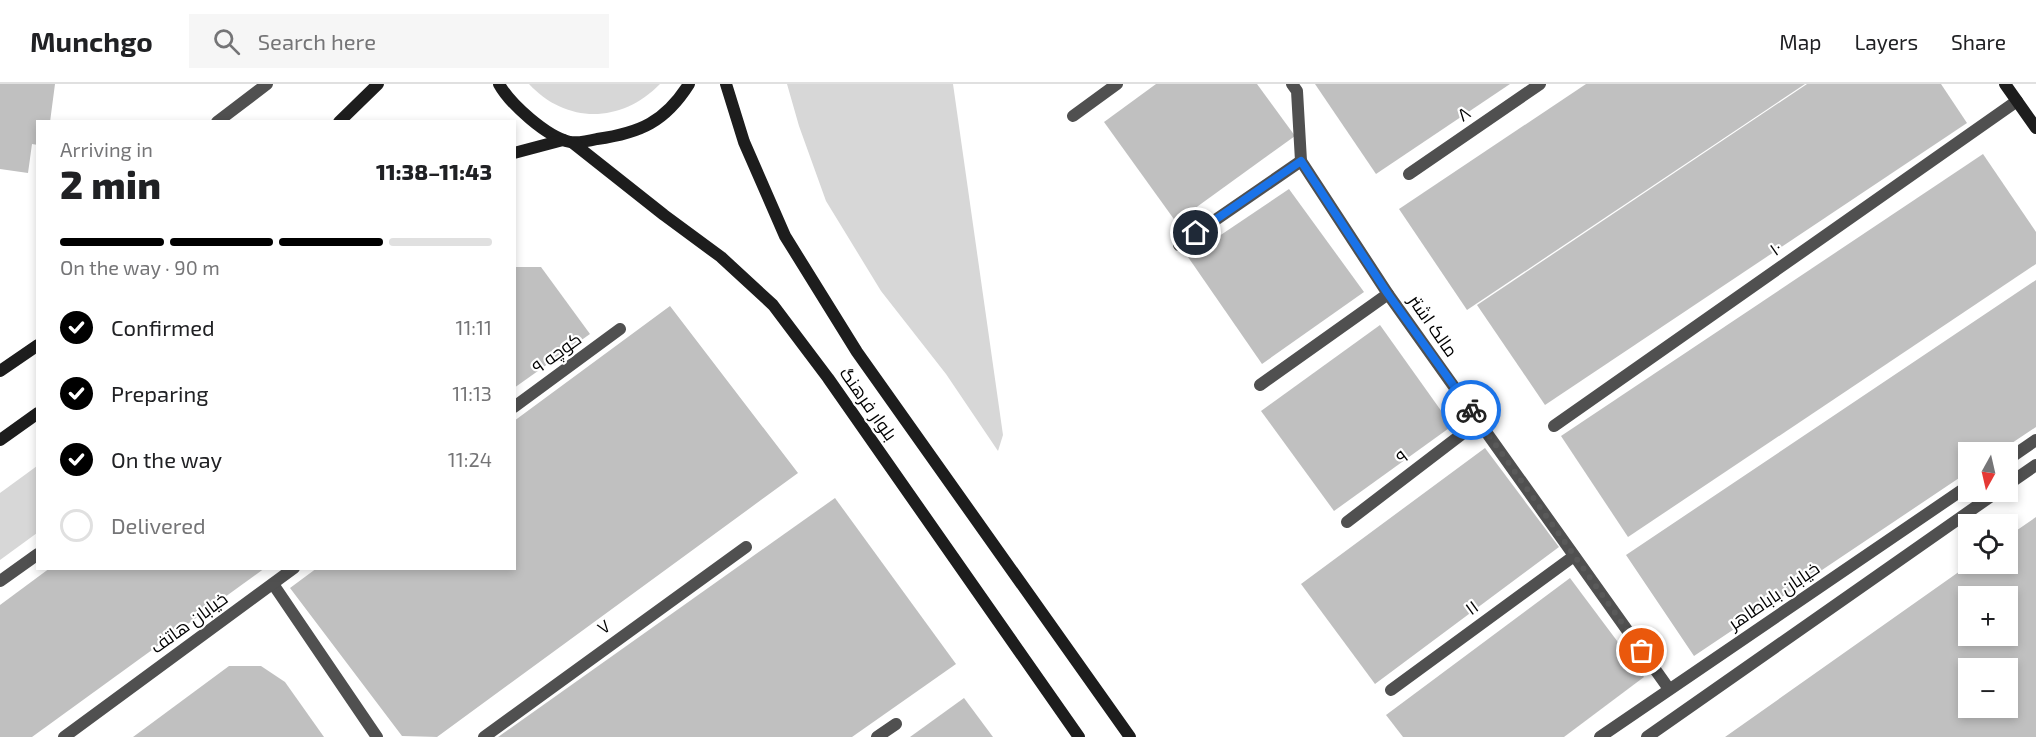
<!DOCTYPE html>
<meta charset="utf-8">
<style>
:root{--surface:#fff;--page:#f6f6f6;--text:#202124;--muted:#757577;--line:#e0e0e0;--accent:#000}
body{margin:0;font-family:"Exo 2",Cairo,sans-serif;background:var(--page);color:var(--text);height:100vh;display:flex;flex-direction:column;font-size:22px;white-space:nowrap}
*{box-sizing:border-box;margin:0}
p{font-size:20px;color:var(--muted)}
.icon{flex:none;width:33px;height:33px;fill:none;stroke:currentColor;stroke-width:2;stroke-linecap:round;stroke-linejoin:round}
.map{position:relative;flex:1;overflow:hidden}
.panel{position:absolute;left:36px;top:36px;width:480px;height:450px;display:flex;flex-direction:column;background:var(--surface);border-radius:0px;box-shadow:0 3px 9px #0003}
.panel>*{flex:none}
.needle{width:39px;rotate:188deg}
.fabs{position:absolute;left:1958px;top:358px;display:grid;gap:12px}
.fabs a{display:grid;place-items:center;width:60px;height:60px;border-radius:0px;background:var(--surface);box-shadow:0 3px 9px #0003;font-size:30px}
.pin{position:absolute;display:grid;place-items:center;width:51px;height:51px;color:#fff;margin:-26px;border:3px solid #fff;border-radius:50%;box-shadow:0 2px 6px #0007}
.courier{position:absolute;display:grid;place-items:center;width:60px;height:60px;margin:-30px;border:4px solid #1a73e8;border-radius:50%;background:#fff;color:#222;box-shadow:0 2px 8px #0007}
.summary em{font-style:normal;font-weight:800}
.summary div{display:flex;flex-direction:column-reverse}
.summary{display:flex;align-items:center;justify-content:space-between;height:102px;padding:0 24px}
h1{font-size:39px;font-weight:800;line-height:45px}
.bar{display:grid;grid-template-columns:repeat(4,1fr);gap:9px 6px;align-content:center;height:72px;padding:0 24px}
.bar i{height:8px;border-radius:4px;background:var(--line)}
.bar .selected{background:var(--accent)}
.bar p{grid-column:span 4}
ol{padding:0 24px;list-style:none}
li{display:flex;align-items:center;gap:18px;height:66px}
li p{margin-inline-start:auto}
li .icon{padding:6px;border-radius:50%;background:var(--accent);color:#fff;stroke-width:4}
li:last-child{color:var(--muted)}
li i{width:33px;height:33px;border:3px solid var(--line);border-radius:50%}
header{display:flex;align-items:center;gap:36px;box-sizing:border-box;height:84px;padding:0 30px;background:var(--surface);border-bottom:2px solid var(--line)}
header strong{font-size:28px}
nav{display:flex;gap:33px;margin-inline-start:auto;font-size:21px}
.search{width:420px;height:54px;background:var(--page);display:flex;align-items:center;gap:15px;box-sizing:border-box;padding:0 21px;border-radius:0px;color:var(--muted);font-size:22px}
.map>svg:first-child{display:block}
.green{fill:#d7d7d7}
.building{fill:#c0c0c0;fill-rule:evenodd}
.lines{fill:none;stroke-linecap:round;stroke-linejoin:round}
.street{stroke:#505050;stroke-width:12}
.secondary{stroke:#1d1d1d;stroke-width:12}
.done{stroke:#595959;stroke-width:6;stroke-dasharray:0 10.8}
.route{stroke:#1a73e8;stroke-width:8}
.labels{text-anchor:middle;stroke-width:4.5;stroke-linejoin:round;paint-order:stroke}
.street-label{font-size:18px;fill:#000;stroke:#fff}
</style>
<header>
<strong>Munchgo</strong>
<div class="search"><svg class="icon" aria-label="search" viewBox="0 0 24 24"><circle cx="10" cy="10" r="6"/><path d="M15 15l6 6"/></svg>Search here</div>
<nav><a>Map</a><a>Layers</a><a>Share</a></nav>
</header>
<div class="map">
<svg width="2036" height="653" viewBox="0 0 2036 653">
<rect width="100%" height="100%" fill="#fff"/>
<g class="green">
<path d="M529,0H660C622,39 567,41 529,0Z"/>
<polygon points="787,0 953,0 1003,351 998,367 946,290 881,207 826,117 799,42"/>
<polygon points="37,382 37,449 0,476 0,409"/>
</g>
<g class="building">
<polygon points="0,0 55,0 50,38 38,38 38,61 32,60 28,89 0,85"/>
<polygon points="1156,0 1257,0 1295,52 1176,138 1104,38"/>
<polygon points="1315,0 1510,0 1376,90"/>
<polygon points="1586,0 1805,0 1467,226 1399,125"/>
<polygon points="1807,0 1941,0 1967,39 1545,321 1477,221"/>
<polygon points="1983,70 2036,148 2036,180 1628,453 1561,352"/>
<polygon points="1289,105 1364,208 1262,280 1188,173"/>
<polygon points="514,183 541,183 590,250 514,304"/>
<polygon points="2036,196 2036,343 1997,369 1968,369 1968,388 1694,572 1626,471"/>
<polygon points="670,222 798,389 437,653 402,652 290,504 317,484 514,484 514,337"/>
<polygon points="1380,241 1452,342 1334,427 1261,327"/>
<polygon points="1485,364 1559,463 1375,600 1301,500"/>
<polygon points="835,414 956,580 852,653 498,653"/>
<path d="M2036,433V653H1725L1970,480H2007V453ZM1968,513H2007V552H1968ZM1968,585H2007V624H1968Z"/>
<polygon points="50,484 265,484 32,653 0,653 0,521"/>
<polygon points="1570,494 1644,593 1564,653 1403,653 1386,631"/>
<polygon points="229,582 261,582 285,598 324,653 133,653"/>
<polygon points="964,614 993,653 910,653"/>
</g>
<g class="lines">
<g class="street">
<polyline points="1292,0 1297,7 1301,77 1388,210 1669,605"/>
<polyline points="1073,32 1117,0"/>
<polyline points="217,38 267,0"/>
<polyline points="1409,90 1540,0"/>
<polyline points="1179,161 1301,77"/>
<polyline points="1260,301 1388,210"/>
<polyline points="514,323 620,245"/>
<polyline points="1554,342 2017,17"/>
<polyline points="2007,376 2036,356"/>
<polyline points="2007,401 2036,381"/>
<polyline points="1347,438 1479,337"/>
<polyline points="0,497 38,470"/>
<polyline points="273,500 377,653"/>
<polyline points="1391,606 1574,472"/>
<polyline points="64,653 294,484"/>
<polyline points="484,653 746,463"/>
<polyline points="877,653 896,640"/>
<polyline points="1600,653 1968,402"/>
<polyline points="1647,653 1997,408"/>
</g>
<g class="secondary">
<path d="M499,0C510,20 547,53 570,58C578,59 589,57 597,55C640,49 665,38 689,0"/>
<polyline points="726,0 744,58 785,152 857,268 1130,653"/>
<polyline points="2005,0 2036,44"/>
<polyline points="339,38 378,0"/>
<polyline points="573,59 664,131 721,173 773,221 828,294 1079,653"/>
<polyline points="514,69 563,56"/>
<polyline points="0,287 38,261"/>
<polyline points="0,356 38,329"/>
</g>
</g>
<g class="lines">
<polyline class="done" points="1471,326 1642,567"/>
<polyline class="route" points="1196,149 1301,77 1388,210 1471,326"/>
</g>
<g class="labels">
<g class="street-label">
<text transform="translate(1464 30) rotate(-35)" y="6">۸</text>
<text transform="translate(1776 165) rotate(-35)" y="6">۱۰</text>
<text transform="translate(1433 242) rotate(55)" y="6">مالک اشتر</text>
<text transform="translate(557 269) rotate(-36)" y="6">کوچه ۹</text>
<text transform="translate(868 320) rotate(55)" y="6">بلوار فرهنگ</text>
<text transform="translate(1402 373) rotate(-37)" y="6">۹</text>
<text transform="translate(1774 512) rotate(-34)" y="6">خیابان باباطاهر</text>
<text transform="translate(1472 524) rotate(-36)" y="6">۱۱</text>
<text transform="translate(189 539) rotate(-36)" y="6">خیابان هاتف</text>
<text transform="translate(604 543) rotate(-36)" y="6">۷</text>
</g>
</g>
</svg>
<div class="fabs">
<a><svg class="needle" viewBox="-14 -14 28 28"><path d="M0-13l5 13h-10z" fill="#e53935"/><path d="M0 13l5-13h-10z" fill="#757577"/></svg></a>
<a><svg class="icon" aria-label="locate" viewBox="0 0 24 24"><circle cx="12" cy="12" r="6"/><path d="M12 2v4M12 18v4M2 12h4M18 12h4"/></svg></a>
<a>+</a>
<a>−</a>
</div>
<div class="pin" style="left:1642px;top:567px;background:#ea580c"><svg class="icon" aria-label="bag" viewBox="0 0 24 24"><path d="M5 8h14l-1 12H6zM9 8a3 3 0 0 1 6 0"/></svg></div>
<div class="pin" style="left:1196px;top:149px;background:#1f2937"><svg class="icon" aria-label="home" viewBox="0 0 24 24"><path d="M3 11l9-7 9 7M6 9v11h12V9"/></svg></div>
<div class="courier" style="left:1471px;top:326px"><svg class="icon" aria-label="bike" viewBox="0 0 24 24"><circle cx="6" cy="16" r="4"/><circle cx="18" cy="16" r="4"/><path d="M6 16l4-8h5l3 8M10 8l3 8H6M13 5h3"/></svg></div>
<section class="panel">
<div class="summary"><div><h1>2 min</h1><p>Arriving in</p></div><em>11:38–11:43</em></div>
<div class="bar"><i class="selected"></i><i class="selected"></i><i class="selected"></i><i></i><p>On the way · 90 m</p></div>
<ol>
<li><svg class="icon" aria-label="check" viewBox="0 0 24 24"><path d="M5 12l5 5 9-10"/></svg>Confirmed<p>11:11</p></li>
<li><svg class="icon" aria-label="check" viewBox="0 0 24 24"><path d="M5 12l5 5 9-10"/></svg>Preparing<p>11:13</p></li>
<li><svg class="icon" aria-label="check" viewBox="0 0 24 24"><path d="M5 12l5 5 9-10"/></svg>On the way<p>11:24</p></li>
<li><i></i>Delivered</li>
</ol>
</section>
</div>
